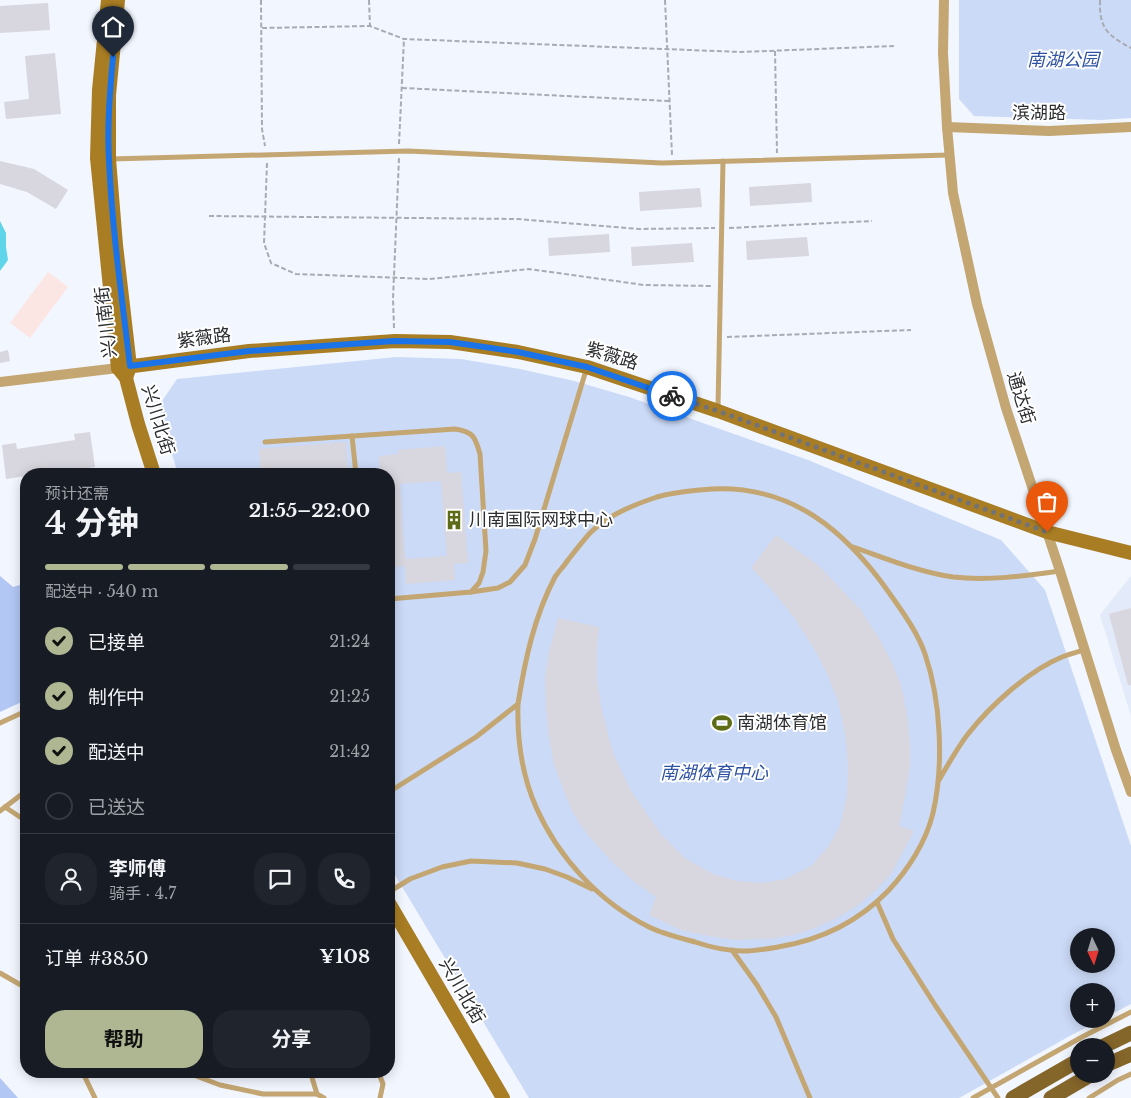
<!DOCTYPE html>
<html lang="zh">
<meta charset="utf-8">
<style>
:root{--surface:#171b24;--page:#20242c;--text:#f1f3f6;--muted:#9ea1a6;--line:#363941;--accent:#aeb692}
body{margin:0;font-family:"Libre Baskerville","Noto Sans SC",serif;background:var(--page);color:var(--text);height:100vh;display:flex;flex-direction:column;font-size:19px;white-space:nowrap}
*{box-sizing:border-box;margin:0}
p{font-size:16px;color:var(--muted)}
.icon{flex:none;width:28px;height:28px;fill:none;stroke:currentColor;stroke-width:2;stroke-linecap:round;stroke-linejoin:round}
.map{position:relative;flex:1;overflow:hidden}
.sheet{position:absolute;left:20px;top:468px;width:375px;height:610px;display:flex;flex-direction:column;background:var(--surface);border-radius:20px;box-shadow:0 2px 12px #0003}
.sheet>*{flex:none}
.needle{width:32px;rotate:176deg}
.controls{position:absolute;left:1070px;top:928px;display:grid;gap:10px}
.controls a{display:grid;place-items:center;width:45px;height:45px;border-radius:50%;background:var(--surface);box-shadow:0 2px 12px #0003;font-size:25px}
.pin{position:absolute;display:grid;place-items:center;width:42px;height:42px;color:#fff;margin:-51px -21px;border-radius:50% 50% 50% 0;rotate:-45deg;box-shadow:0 0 5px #0007}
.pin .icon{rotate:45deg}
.courier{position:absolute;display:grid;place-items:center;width:50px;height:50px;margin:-25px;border:4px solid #1a73e8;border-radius:50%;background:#fff;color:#222;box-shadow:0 1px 6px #0007}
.head em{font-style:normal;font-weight:700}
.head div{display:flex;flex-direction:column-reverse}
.head{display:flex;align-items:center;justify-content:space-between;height:85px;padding:0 25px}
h1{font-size:32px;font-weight:700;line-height:38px}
.bar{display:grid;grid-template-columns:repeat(4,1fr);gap:8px 5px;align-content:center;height:60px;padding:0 25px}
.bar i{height:6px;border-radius:4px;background:var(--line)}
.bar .selected{background:var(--accent)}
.bar p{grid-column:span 4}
.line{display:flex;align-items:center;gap:12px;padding:0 25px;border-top:1px solid var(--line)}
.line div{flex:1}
.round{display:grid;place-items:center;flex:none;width:52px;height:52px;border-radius:20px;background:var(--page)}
ol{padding:0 25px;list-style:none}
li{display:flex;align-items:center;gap:15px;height:55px}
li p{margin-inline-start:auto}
li .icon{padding:5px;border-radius:50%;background:var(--accent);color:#111;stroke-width:4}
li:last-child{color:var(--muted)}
li i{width:28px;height:28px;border:2px solid var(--line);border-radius:50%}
.cta{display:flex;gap:10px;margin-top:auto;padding:10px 25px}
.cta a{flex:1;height:58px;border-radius:20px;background:var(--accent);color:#111;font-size:20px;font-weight:700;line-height:58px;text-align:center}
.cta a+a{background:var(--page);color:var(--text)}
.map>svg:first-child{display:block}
.built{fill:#e3eaf9}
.education{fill:#fce6e4}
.green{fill:#cbdaf7;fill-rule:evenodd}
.forest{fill:#b2c7f3}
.water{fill:#5fd5ea}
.building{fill:#d8d6de;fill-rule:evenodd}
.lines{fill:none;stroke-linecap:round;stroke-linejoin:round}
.path{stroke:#a8acb2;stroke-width:2;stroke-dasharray:5 2.5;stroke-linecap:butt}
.lane{stroke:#c3a672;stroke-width:5}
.street{stroke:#c3a672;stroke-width:10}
.secondary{stroke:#a87d23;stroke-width:14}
.primary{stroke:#85662a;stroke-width:15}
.done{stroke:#717378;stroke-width:5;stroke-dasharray:0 9}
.route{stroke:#1a73e8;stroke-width:6}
.labels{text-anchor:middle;stroke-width:4;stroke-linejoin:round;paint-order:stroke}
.park-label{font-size:18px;font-style:italic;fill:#2d51a3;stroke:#fff}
.street-label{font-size:18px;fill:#2b2d30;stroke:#fff}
.poi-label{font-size:18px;fill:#2b2d30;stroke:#fff;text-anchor:start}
</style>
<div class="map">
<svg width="1131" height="1098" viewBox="0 0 1131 1098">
<rect width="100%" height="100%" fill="#f2f6fe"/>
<polygon class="built" points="1131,576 1131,716 1100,615"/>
<polygon class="education" points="48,272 68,287 30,338 10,323"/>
<g class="green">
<polygon points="959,0 1131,0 1131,118 1101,120 974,116 959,99"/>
<path d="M396,357L461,359L520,369L574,381L629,397L808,460L1001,540L1045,590L1131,846V1004L1106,1017V991H1079V1019H1102L1068,1037L959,1098H529L389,865V474H178L158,407L177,379ZM1079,936H1106V964H1079Z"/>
</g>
<g class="forest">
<polygon points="0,576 13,587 26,583 26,700 0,712"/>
<polygon points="0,1078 18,1098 0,1098"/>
</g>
<polygon class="water" points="0,221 6,233 6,247 8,260 0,271"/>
<g class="building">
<polygon points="48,3 50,30 0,33 0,6"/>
<polygon points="55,53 61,114 6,119 4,102 29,99 25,56"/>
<polygon points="0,161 34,169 68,190 56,209 27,192 0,184"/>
<polygon points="811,183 812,202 750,206 749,187"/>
<polygon points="700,188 702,207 640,211 639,192"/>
<polygon points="609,234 610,252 549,256 548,238"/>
<polygon points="807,237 809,256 747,260 746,241"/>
<polygon points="692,243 694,262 632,266 631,247"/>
<polygon points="8,350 10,361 0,363 0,352"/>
<polygon points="90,432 95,467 44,474 26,474 26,476 6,479 2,445 16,443 17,449 75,440 74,434"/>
<polygon points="346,442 348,474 261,474 259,449"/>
<path d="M445,446L447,473L461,472L468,563L454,564L455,580L406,584L405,566L389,568V474H380L379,456L398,454V450ZM441,481L447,556L405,559L400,484Z"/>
<polygon points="776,535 819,566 861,610 880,640 892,663 901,685 908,721 910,743 910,766 905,797 899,826 914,831 891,874 876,890 858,905 837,918 815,928 793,935 768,939 735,940 709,936 681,930 649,915 656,897 632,880 613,863 593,841 579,823 571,809 554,765 549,737 546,710 545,678 549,652 558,618 599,627 597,646 597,680 602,711 613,753 631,791 661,834 686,859 713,874 737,881 763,883 785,879 811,866 828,847 840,826 847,795 848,764 845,734 838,701 827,673 813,647 793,616 772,590 751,568"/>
<polygon points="1131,608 1131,685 1128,685 1109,614"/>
</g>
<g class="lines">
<g class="path">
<polyline points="261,0 262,129 265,146"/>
<polyline points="369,0 370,26"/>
<polyline points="665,0 672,155"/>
<path d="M1100,0C1099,28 1107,35 1131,48"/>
<polyline points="262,28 370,26 404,39 741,52 894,46"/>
<polyline points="775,51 777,153"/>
<polyline points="402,88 669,101"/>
<polyline points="399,144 404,39"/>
<polyline points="267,163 264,243 271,263 296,274 429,279 529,269 644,285 713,286"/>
<polyline points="209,216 517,219 639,229 715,228"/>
<polyline points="729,228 872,221"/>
<polyline points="394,328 393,299 399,158"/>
<polyline points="727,337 911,330"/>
</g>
<g class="lane">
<polyline points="111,159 408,151 662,163 949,155"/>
<polyline points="718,408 723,161"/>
<polyline points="352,436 356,474"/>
<path d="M265,442L455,429C474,432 475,437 480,454L486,551L483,572L479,583L471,592"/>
<path d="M853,547C885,558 918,572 953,577C988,581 1025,576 1060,571"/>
<polyline points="389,599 471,592 498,588 510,582 525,565 535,539 587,367"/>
<polyline points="0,723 26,711"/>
<path d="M939,780C948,765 957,748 968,734C990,706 1028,671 1062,657C1069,654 1077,652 1084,650"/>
<path d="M389,792L476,737L518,704C525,660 534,617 555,577C559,571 564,566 568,560C575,551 582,542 590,533C608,515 633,505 657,497C675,492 694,490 712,489C792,485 846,531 890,594C902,611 918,633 925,654C941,701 944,765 933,813C926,842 908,870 888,891C858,922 821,940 778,947C766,949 755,951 743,951C727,951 710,947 695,942C680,938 663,934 649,927C599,902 558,857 536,807C522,775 517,738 518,704"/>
<polyline points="5,807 26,821"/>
<polyline points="0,811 26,791"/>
<polyline points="389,892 410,879 442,867 471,861 517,863 545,869 567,877 592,889"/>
<polyline points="877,902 893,939 935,1005 998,1098"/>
<polyline points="732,950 757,985 776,1017 810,1098"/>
<polyline points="0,973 26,988"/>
<polyline points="82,1071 95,1098"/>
<polyline points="183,1071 220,1085 263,1094 317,1094 324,1098"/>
<polyline points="310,1071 317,1094"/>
<polyline points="378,1071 383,1084 380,1098"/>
<polyline points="973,1098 1082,1037 1131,1012"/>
<polyline points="1089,1098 1118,1080 1131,1074"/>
</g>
<g class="street">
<polyline points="944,0 943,53 947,127 953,193 977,304 1006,408 1060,571 1116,750 1131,792"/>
<polyline points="947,127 1049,131 1131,127"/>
<polyline points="0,382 118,368"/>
</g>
<g class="secondary">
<polyline points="108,0 99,90 97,158 118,368 126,378 138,424 154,474"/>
<polyline points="118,0 109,95 109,159 116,245 130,366 127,375"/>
<polyline points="118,368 249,351 395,341 450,342 518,352 587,367 718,411 1047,532 1131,553"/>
<polyline points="389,903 503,1098"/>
</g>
<g class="primary">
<polyline points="1104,1046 1131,1033"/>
<polyline points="1106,1065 1131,1054"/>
<polyline points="1013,1098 1079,1060"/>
<polyline points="1051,1098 1092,1074"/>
</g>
</g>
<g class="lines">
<polyline class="done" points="672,396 718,411 1047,532"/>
<path class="route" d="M113,57C110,91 107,126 109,160C112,229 122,298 130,366L249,351L394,341L450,342L518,352L587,367L672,396"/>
</g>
<defs>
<symbol id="building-bare" viewBox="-9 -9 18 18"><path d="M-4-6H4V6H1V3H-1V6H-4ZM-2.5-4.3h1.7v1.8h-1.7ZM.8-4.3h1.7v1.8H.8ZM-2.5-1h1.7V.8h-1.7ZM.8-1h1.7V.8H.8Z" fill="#5d6c17" stroke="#fff" stroke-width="2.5" paint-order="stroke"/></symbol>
<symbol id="stadium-bare" viewBox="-9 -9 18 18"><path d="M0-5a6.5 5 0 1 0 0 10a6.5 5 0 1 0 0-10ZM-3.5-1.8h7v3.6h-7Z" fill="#5d6c17" stroke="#fff" stroke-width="2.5" paint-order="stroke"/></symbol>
</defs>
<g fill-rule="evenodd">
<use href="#building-bare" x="440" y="506" width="28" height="28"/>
<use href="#stadium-bare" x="708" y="709" width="28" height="28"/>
</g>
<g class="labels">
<g class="park-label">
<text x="1063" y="66">南湖公园</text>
<text x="714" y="779">南湖体育中心</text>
</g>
<g class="street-label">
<text x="1039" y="119">滨湖路</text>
<text transform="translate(106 322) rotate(-97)" y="6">兴川南街</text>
<text transform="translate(204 338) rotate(-7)" y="6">紫薇路</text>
<text transform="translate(612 356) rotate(17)" y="6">紫薇路</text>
<text transform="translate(1021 398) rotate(73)" y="6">通达街</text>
<text transform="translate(158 420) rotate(73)" y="6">兴川北街</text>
<text transform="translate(462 991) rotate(60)" y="6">兴川北街</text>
</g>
<g class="poi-label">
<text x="469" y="526">川南国际网球中心</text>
<text x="737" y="729">南湖体育馆</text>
</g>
</g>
</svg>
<div class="controls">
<a><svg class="needle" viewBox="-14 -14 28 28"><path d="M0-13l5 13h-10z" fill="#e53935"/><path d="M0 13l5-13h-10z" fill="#9ea1a6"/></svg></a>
<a>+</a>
<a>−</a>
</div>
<div class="pin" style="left:1047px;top:532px;background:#ea580c"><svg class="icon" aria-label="bag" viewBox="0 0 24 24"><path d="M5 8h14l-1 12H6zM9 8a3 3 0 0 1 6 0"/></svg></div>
<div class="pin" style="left:113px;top:57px;background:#1f2937"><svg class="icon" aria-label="home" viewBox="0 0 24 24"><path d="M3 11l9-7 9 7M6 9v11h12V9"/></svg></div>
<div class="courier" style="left:672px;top:396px"><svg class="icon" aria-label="bike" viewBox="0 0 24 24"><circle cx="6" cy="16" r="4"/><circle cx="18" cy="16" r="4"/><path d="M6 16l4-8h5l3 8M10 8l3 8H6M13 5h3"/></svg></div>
<section class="sheet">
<div class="head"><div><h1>4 分钟</h1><p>预计还需</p></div><em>21:55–22:00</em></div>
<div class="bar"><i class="selected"></i><i class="selected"></i><i class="selected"></i><i></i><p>配送中 · 540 m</p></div>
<ol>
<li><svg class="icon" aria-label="check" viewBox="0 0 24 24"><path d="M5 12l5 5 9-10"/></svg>已接单<p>21:24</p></li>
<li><svg class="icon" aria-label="check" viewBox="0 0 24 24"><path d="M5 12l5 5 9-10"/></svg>制作中<p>21:25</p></li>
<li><svg class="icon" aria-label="check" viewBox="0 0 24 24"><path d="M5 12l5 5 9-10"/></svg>配送中<p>21:42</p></li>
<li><i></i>已送达</li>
</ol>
<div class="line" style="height:90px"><a class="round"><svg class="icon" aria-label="person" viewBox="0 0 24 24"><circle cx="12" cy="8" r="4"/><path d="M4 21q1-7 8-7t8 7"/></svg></a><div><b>李师傅</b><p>骑手 · 4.7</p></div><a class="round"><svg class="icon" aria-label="chat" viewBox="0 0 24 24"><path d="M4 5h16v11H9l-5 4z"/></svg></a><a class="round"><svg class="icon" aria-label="phone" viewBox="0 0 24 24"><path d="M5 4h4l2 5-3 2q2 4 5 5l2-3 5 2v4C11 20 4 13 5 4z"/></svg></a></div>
<div class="line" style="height:65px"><div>订单 #3850</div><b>¥108</b></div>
<div class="cta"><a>帮助</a><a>分享</a></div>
</section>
</div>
